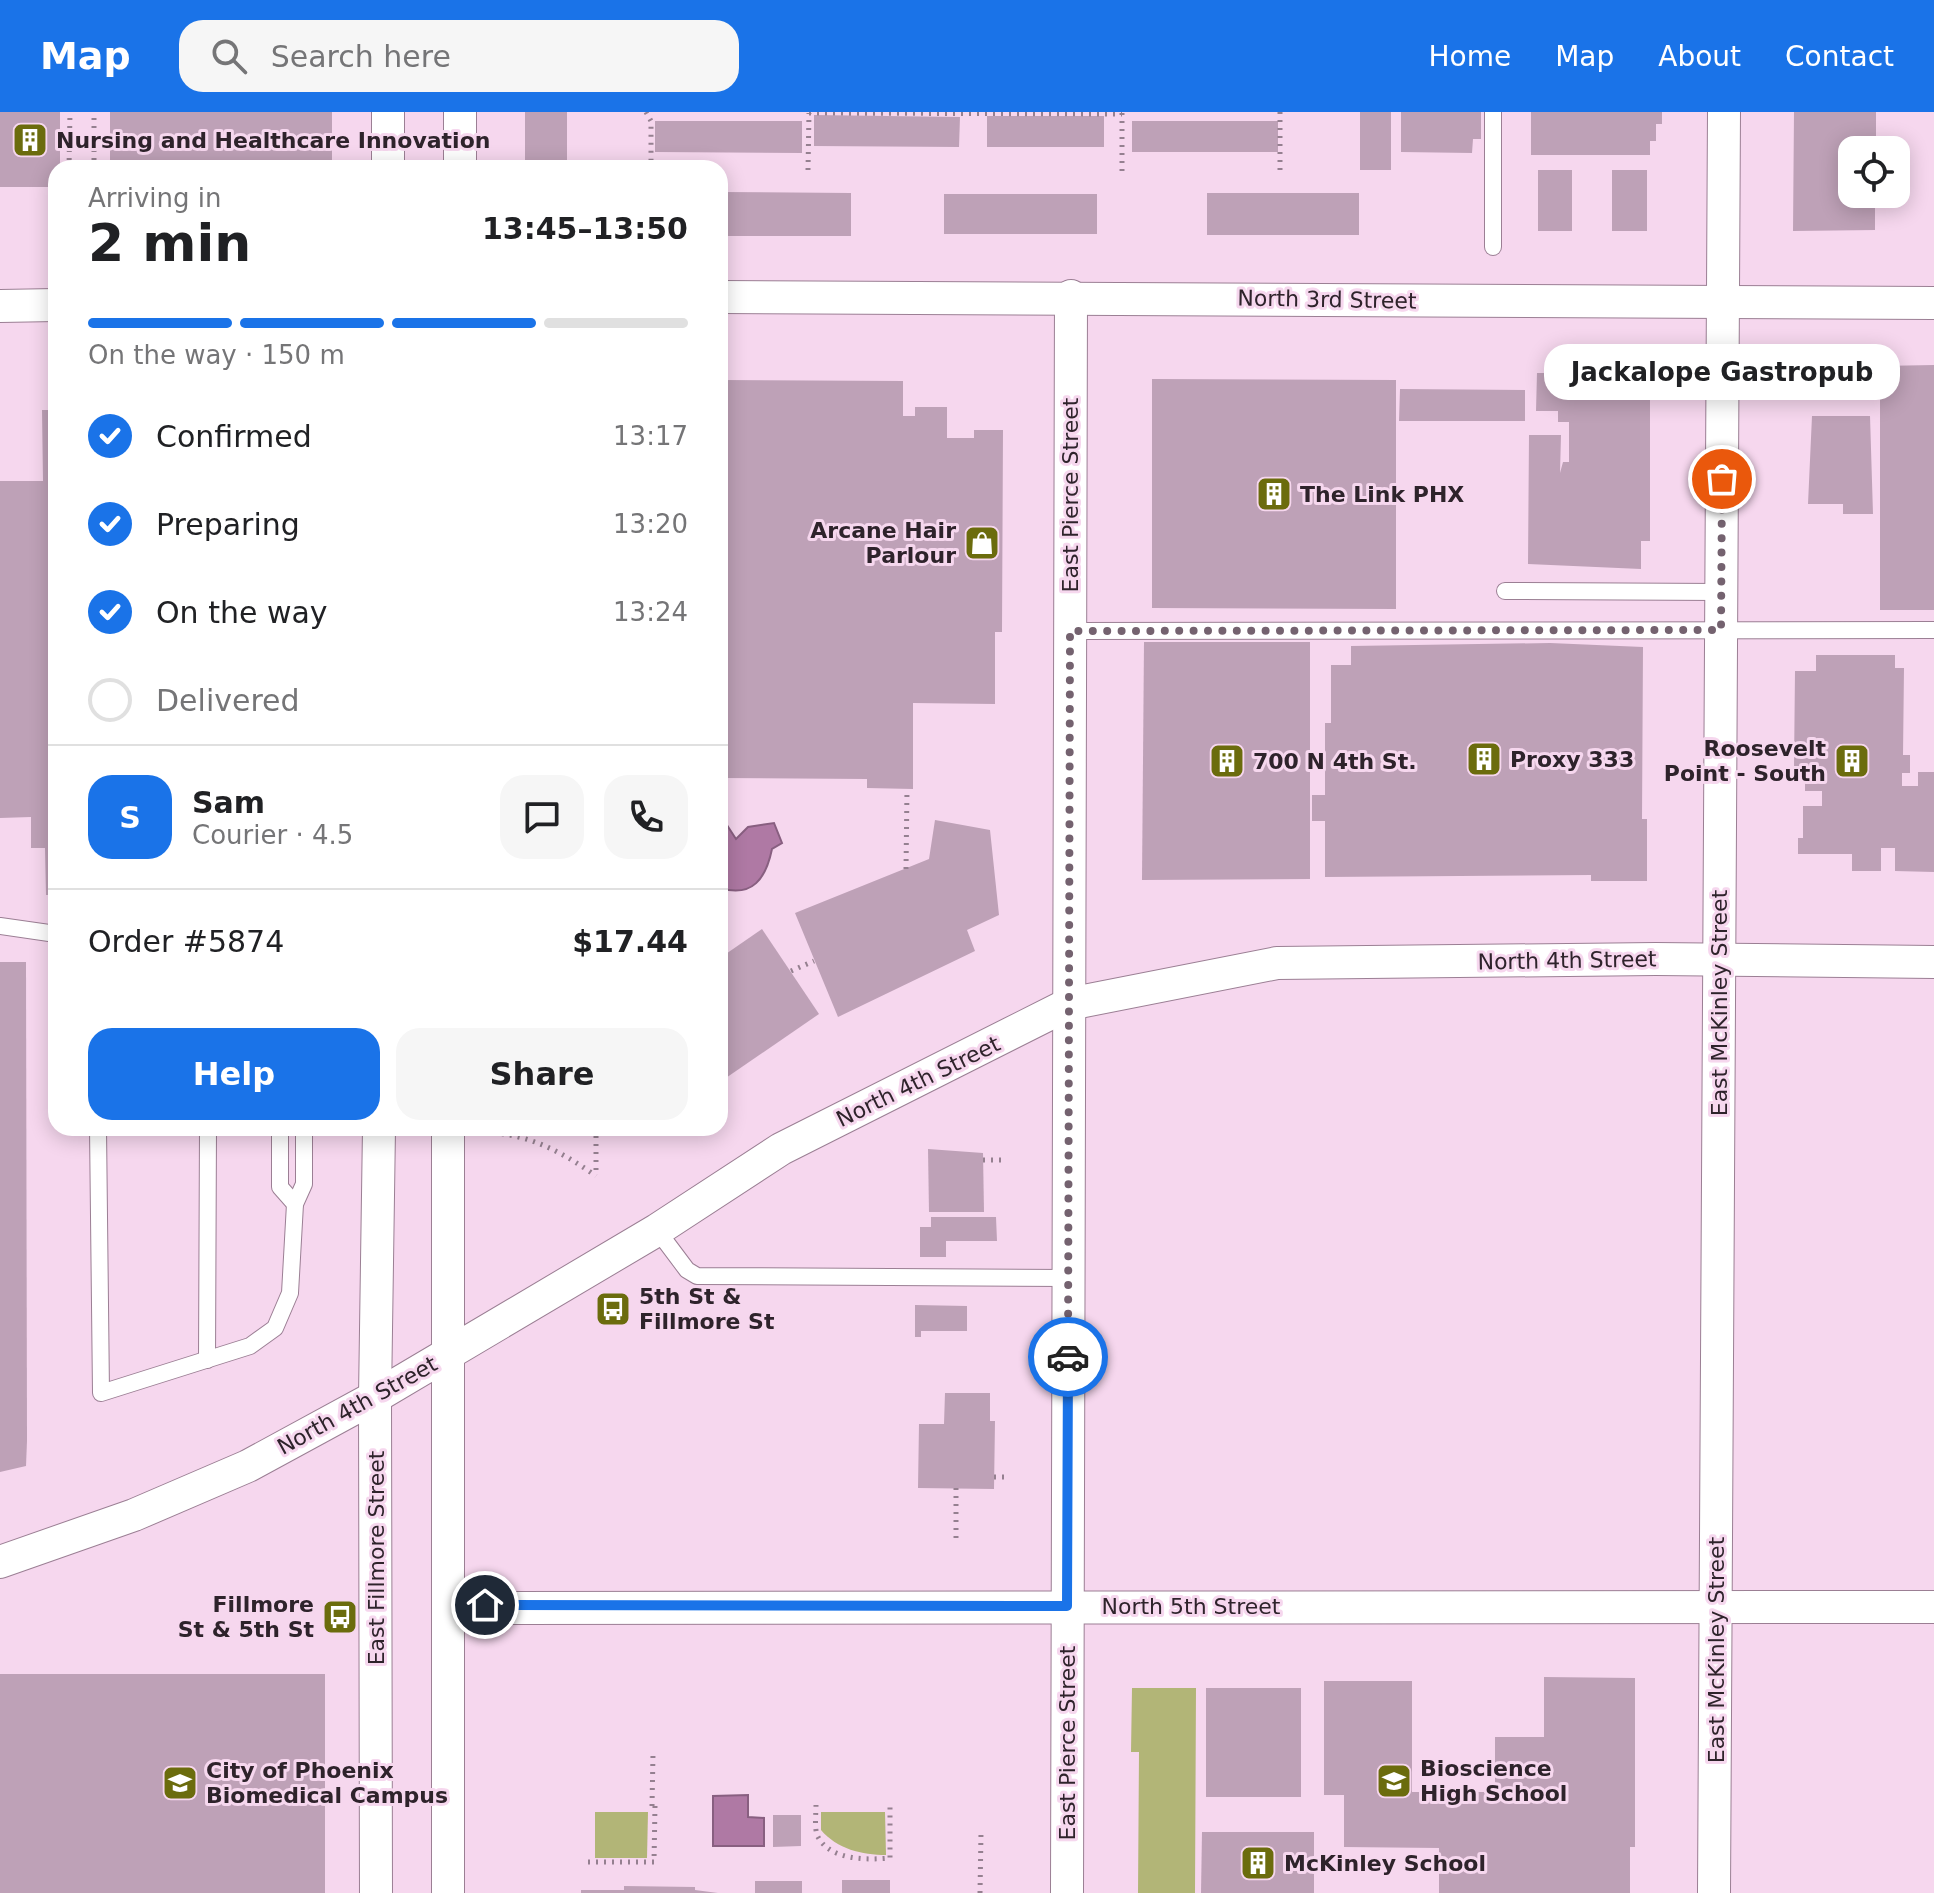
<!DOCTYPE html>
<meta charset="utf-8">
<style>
:root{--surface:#fff;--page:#f6f6f6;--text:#202124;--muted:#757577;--line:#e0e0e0;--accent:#1a73e8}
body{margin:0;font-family:"DejaVu Sans",sans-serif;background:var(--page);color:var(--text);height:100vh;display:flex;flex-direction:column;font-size:30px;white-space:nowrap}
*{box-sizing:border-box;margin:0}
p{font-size:26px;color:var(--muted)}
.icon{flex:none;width:44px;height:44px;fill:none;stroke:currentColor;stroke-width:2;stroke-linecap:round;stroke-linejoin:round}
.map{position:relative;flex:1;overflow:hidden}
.side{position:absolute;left:48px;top:48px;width:680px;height:976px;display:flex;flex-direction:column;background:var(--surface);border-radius:24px;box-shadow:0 4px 20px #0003}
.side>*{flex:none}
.controls{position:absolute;left:1838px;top:24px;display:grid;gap:16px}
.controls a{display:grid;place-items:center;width:72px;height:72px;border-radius:16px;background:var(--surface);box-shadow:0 4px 20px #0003;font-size:40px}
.pin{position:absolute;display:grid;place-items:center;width:68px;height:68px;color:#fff;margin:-34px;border:4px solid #fff;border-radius:50%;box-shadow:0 2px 8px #0007}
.courier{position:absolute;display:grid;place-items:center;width:80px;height:80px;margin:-40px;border:6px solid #1a73e8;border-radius:50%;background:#fff;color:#222;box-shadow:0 2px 10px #0007}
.bubble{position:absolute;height:56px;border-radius:24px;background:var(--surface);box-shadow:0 4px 20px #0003;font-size:26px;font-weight:700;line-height:56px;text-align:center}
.overview em{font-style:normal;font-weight:700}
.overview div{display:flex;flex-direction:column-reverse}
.overview{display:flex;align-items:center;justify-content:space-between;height:136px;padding:0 40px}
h1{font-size:52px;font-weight:700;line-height:60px}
.bar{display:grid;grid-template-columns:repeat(4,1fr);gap:12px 8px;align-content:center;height:96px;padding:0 40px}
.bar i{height:10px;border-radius:6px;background:var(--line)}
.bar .active{background:var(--accent)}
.bar p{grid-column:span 4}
.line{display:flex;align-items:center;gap:20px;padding:0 40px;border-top:2px solid var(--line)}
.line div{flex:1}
.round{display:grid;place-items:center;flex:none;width:84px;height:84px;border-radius:24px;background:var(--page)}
ol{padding:0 40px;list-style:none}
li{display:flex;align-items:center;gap:24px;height:88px}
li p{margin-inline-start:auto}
li .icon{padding:8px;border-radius:50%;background:var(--accent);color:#fff;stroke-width:4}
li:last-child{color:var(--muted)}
li i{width:44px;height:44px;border:4px solid var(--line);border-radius:50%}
.button{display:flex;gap:16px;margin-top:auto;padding:16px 40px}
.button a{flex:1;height:92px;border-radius:24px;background:var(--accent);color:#fff;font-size:32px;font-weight:700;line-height:92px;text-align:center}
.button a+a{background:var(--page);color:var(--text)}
header{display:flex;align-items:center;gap:48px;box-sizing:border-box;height:112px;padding:0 40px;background:var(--accent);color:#fff}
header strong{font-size:38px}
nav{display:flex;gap:44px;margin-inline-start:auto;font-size:28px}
.search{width:560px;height:72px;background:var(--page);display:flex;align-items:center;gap:20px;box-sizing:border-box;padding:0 28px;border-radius:24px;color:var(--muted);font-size:30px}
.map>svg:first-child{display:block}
.green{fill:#b2b577}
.water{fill:#af79a4;stroke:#885f80;stroke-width:2}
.building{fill:#bea1b7}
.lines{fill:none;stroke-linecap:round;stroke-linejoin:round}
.lane-casing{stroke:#9b7f94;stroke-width:18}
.street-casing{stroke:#9b7f94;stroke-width:34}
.path{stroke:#958090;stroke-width:5;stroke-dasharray:2 6;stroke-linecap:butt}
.lane{stroke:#fff;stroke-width:16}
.street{stroke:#fff;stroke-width:32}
.done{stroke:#74626f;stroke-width:8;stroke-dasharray:0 14.4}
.route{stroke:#1a73e8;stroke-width:10}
.labels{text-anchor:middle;stroke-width:6;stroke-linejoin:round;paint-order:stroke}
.poi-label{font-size:22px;font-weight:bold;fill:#2e232b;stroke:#f6d7ee;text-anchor:start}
.street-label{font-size:22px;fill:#2e232b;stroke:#f6d7ee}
</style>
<header>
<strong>Map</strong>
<div class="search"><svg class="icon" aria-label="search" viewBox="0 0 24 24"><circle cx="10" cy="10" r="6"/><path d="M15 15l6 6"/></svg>Search here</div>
<nav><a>Home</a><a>Map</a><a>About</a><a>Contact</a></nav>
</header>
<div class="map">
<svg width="1934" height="1781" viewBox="0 0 1934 1781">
<rect width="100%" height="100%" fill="#f6d7ee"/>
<g class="green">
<polygon points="1132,1576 1196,1576 1195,1781 1138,1781 1139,1640 1131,1640"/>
<polygon points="595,1700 648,1700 647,1746 595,1746"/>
<path d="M821,1700H885L886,1743C862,1743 837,1737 821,1718Z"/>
</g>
<g class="water">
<path d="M723,707L736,727L748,715L774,711L782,731L772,737C766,766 753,786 720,776V710Z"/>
<polygon points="748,1683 748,1705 764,1706 764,1734 713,1734 713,1684"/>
</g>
<g class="building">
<polygon points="0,0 60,0 60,56 56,56 56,75 0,75"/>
<rect x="110" y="0" width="222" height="56"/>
<rect x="525" y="0" width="42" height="56"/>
<rect x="1360" y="0" width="31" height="58"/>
<polygon points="1401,0 1481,0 1481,27 1473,27 1472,41 1401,40"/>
<polygon points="1531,0 1662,0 1662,12 1656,12 1656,29 1650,29 1650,43 1531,43"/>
<polygon points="1794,0 1876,0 1876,38 1852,38 1852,82 1875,82 1875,118 1793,119"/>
<polygon points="814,3 960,5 959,35 814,34"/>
<rect x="987" y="4" width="117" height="31"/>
<polygon points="655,9 802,9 802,41 655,40"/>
<rect x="1132" y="9" width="146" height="31"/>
<rect x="1538" y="58" width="34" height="61"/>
<rect x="1612" y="58" width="35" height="61"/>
<polygon points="720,80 851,81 851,124 720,124"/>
<rect x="1207" y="81" width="152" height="42"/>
<rect x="944" y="82" width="153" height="40"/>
<polygon points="1934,253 1934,498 1880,498 1880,254"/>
<polygon points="1537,261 1650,261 1650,429 1641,429 1641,457 1528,452 1529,323 1561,323 1560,361 1563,350 1569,350 1569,310 1558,310 1558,299 1536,299"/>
<polygon points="1152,267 1396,268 1396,497 1152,496"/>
<polygon points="720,268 903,269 903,304 915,304 915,295 947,295 947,326 974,326 974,318 1003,318 1002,520 995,520 995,592 913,591 913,677 867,676 867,667 720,666"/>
<polygon points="1400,277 1525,278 1525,309 1399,309"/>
<polygon points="42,298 56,298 56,783 46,783 45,736 31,736 31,705 0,706 0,369 43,369"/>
<polygon points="1812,304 1870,304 1873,402 1843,402 1843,392 1808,392"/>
<polygon points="1144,530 1310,530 1310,767 1142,768"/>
<polygon points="1550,531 1643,535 1642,707 1647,707 1647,769 1591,769 1591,763 1325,765 1325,709 1312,709 1312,683 1325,683 1325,611 1331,611 1331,553 1351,553 1351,534"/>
<polygon points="1816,543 1895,543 1895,556 1904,556 1903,643 1910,643 1910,661 1902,661 1902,674 1918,674 1918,660 1934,660 1934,760 1895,759 1895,736 1881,736 1881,759 1852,759 1852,742 1798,742 1798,726 1803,726 1803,694 1822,694 1822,679 1805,679 1805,656 1794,656 1795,559 1816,559"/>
<polygon points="935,708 990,718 999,803 967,818 975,839 838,905 795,801 929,747"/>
<polygon points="762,817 819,902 720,970 720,846"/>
<polygon points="0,850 26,850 27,1329 26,1354 0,1360"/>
<polygon points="928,1037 983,1041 984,1100 929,1100"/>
<polygon points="931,1105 996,1105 997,1129 946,1129 946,1145 920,1145 920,1115 931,1115"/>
<polygon points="614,1192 618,1199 601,1209 596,1203"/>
<polygon points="915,1193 967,1194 967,1219 921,1219 921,1225 915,1225"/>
<polygon points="945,1281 990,1281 990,1309 995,1309 994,1377 918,1376 919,1312 944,1312"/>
<rect x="0" y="1562" width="325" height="219"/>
<polygon points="1544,1565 1635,1566 1635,1735 1630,1735 1630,1781 1439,1781 1439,1736 1344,1735 1344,1683 1324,1683 1324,1569 1412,1569 1412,1680 1495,1680 1495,1625 1544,1625"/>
<rect x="1206" y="1576" width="95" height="109"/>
<polygon points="773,1703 801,1703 801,1734 773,1735"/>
<polygon points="1202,1720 1314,1720 1314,1781 1201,1781"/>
<rect x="842" y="1768" width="48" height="13"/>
<rect x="755" y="1769" width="47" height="12"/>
<polygon points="624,1774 695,1775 695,1778 718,1781 581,1781 581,1778 624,1778"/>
</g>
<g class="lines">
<defs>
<g id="lane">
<polyline points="1493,135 1493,0"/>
<polyline points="1505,479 1721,480"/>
<polyline points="1070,519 1934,518"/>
<polyline points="0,814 56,822"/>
<polyline points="98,1016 101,1281 250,1234 275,1216 290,1181 295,1092 304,1072 304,1016"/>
<polyline points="280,1016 280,1075 295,1092"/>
<polyline points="657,1118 687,1158 697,1164 1068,1166"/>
<polyline points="207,1248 208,1016"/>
</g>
<g id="street">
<polyline points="388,0 388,56"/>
<polyline points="460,0 460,56"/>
<polyline points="720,185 1934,191"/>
<polyline points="0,194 56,193"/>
<polyline points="448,1016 448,1781"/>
<polyline points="0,1450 134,1403 248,1354 375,1285 657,1118 781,1037 1069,892 1277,851 1656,847 1934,850"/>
<polyline points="448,1496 1934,1495"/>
<polyline points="376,1781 375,1285 379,1016"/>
<polyline points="1067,1781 1071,184"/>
<polyline points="1714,1781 1724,0"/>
</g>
</defs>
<use href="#lane" class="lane-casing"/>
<use href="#street" class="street-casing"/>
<g class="path">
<polyline points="646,0 651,9 651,56"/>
<polyline points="1280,0 1280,59"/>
<polyline points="809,1 1122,2"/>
<polyline points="1122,1 1122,59"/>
<polyline points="69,56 70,0"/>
<polyline points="94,56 94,0"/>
<polyline points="808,58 809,1"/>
<polyline points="906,757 907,677"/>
<polyline points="791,859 814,849"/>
<polyline points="596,1016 596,1063"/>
<path d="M494,1021C533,1024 565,1042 596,1064"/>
<polyline points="983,1048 1007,1048"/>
<polyline points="994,1365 1006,1365"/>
<polyline points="956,1376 956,1432"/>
<path d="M816,1693C816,1702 814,1718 818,1725C831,1749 868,1748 890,1746V1691"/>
<polyline points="652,1694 653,1642"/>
<polyline points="588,1750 654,1750 655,1694"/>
<polyline points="980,1781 981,1721"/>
</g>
<use href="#lane" class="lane"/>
<use href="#street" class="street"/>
</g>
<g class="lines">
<polyline class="done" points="1068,1245 1070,519 1721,518 1722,367"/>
<polyline class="route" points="485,1493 1067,1494 1068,1245"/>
</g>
<defs>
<symbol id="building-square" viewBox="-11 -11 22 22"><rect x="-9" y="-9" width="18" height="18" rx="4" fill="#6b6c0d" stroke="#f6d7ee"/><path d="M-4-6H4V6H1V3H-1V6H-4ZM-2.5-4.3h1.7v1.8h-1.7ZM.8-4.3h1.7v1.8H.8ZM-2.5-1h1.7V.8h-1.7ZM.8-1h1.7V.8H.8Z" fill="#fff"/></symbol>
<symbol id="shop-square" viewBox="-11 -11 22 22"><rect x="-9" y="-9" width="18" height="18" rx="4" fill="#6b6c0d" stroke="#f6d7ee"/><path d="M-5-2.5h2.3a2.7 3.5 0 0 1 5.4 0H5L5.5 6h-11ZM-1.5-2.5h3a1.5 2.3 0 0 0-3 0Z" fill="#fff"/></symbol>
<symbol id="bus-square" viewBox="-11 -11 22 22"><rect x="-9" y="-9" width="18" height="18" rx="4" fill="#6b6c0d" stroke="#f6d7ee"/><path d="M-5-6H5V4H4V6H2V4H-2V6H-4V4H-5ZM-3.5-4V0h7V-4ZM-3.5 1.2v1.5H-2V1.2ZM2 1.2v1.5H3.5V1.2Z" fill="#fff"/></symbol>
<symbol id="school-square" viewBox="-11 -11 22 22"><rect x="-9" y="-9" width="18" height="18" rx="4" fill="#6b6c0d" stroke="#f6d7ee"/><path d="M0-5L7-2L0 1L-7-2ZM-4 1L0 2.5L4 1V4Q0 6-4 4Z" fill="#fff"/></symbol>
<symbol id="university-square" viewBox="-11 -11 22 22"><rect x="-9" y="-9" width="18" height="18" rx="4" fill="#6b6c0d" stroke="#f6d7ee"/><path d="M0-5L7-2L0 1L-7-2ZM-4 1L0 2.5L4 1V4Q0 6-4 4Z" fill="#fff"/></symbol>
</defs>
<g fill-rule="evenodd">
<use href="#building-square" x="10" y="8" width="40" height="40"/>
<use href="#building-square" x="1254" y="362" width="40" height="40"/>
<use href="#shop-square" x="962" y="411" width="40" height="40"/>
<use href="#building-square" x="1464" y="627" width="40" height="40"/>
<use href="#building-square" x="1207" y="629" width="40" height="40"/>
<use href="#building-square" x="1832" y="629" width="40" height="40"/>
<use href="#bus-square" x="593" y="1177" width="40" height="40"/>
<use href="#bus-square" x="320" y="1485" width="40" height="40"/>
<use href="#school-square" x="1374" y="1649" width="40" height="40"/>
<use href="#university-square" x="160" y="1651" width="40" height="40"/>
<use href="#building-square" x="1238" y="1731" width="40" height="40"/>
</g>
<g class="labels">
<g class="poi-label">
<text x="56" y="36">Nursing and Healthcare Innovation</text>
<text x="1300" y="390">The Link PHX</text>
<text x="956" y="426" text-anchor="end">Arcane Hair<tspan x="956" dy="25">Parlour</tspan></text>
<text x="1826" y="644" text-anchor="end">Roosevelt<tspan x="1826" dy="25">Point - South</tspan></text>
<text x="1510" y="655">Proxy 333</text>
<text x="1253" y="657">700 N 4th St.</text>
<text x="639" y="1192">5th St &amp;<tspan x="639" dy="25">Fillmore St</tspan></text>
<text x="314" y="1500" text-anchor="end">Fillmore<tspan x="314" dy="25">St &amp; 5th St</tspan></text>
<text x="1420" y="1664">Bioscience<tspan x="1420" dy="25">High School</tspan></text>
<text x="206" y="1666">City of Phoenix<tspan x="206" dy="25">Biomedical Campus</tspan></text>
<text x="1284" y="1759">McKinley School</text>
</g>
<g class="street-label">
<text transform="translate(1327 187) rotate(1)" y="8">North 3rd Street</text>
<text transform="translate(1070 383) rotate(-90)" y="8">East Pierce Street</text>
<text transform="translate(1567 848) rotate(-1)" y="8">North 4th Street</text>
<text transform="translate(1719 891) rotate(-90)" y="8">East McKinley Street</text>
<text transform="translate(918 969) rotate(-26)" y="8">North 4th Street</text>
<text transform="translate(357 1293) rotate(-29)" y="8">North 4th Street</text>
<text transform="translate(376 1446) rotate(-90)" y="8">East Fillmore Street</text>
<text x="1191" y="1502">North 5th Street</text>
<text transform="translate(1716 1538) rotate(-90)" y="8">East McKinley Street</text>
<text transform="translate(1067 1631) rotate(-90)" y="8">East Pierce Street</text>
</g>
</g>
</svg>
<div class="controls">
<a><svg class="icon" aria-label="locate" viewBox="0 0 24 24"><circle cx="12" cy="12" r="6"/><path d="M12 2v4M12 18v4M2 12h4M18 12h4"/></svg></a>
</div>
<div class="pin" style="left:1722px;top:367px;background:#ea580c"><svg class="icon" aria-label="bag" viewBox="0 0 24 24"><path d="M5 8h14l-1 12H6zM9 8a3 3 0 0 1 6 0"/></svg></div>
<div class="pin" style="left:485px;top:1493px;background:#1f2937"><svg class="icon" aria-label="home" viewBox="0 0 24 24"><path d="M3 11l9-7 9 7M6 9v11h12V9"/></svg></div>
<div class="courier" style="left:1068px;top:1245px"><svg class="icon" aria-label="car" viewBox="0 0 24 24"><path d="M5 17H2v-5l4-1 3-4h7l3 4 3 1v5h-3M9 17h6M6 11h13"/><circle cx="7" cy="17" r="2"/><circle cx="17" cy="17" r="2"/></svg></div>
<div class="bubble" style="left:1544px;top:232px;width:356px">Jackalope Gastropub</div>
<section class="side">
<div class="overview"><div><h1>2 min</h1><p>Arriving in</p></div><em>13:45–13:50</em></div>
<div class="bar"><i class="active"></i><i class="active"></i><i class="active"></i><i></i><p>On the way · 150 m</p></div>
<ol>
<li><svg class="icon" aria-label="check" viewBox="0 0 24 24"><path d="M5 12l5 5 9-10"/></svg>Confirmed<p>13:17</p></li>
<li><svg class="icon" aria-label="check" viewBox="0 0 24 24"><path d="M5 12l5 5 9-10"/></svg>Preparing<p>13:20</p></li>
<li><svg class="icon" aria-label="check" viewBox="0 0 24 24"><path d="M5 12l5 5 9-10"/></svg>On the way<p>13:24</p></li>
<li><i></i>Delivered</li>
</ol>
<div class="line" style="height:144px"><b class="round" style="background:var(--accent);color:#fff">S</b><div><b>Sam</b><p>Courier · 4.5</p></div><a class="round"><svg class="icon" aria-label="chat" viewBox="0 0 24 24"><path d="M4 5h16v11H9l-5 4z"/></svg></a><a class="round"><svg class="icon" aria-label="phone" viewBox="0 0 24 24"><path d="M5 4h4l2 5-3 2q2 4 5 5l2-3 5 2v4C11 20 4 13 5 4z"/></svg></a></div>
<div class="line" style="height:104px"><div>Order #5874</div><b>$17.44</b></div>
<div class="button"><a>Help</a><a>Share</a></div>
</section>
</div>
